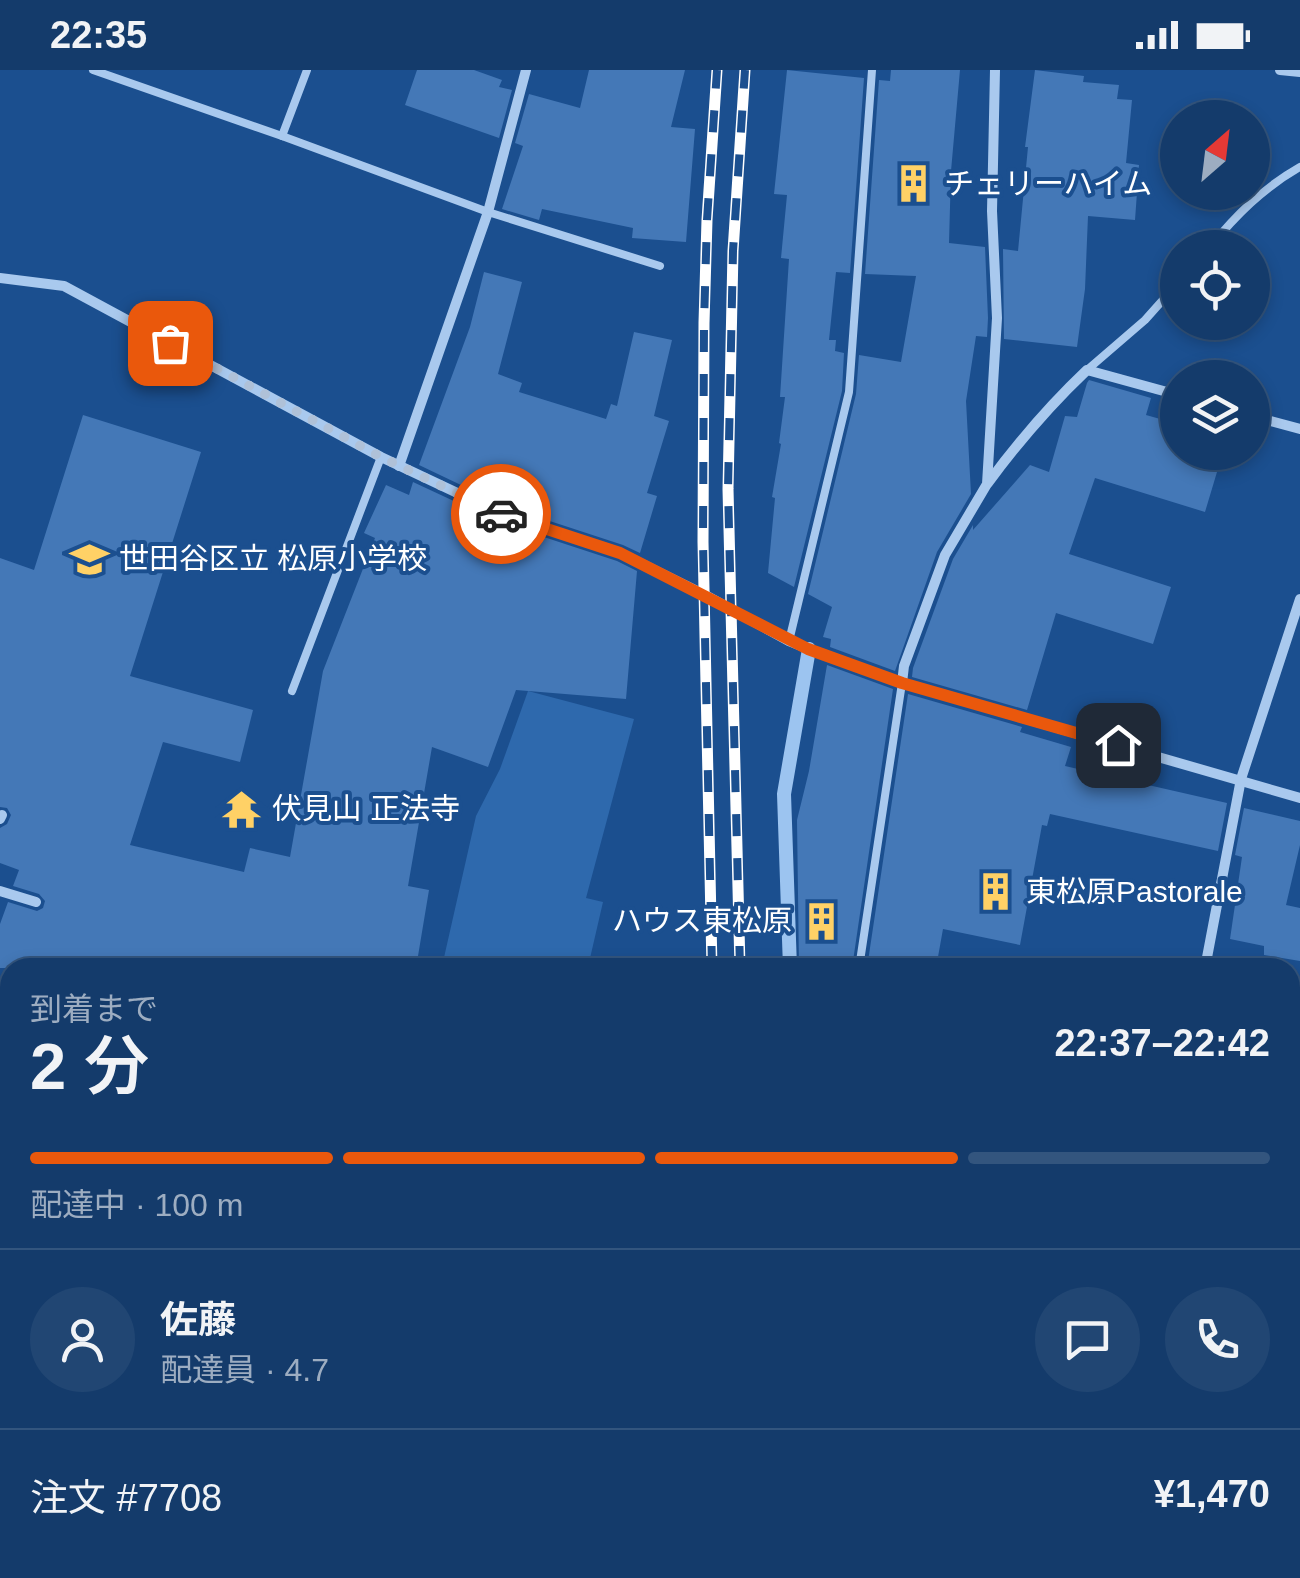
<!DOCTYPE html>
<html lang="ja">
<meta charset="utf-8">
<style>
:root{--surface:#143b6b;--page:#214673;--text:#f1f3f6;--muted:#9dadc1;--line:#33557e;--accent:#ea580c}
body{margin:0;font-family:Arial,"Noto Sans JP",sans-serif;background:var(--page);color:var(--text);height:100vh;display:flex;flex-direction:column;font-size:38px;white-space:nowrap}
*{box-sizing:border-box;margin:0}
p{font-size:32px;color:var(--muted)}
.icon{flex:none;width:55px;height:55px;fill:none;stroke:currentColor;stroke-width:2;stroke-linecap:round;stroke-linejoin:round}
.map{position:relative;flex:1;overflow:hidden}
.drawer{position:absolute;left:0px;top:888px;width:1300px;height:622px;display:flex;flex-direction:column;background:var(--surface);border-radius:30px 30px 0 0;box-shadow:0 5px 15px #0003,0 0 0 2px var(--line)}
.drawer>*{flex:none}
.needle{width:65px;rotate:28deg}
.buttons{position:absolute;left:1160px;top:30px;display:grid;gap:20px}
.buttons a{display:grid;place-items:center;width:110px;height:110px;border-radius:50%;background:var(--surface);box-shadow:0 5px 15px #0003,0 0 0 2px var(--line);font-size:50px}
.pin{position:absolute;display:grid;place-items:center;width:85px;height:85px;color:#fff;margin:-42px;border-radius:20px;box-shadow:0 5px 15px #0006}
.courier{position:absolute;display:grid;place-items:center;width:100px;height:100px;margin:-50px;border:8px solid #ea580c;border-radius:50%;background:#fff;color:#222;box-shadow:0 2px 12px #0007}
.headline em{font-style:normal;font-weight:600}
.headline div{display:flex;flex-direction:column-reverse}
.headline{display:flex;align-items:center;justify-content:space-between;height:170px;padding:0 30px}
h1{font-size:65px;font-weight:600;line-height:75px}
.bar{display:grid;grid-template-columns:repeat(4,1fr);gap:15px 10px;align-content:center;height:120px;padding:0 30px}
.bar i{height:12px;border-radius:8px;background:var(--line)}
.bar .active{background:var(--accent)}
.bar p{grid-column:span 4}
.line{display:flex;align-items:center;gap:25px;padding:0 30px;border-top:2px solid var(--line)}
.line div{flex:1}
.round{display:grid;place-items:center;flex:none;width:105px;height:105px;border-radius:52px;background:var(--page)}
.status{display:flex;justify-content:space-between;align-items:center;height:70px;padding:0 50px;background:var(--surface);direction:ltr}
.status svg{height:28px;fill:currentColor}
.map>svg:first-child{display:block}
.green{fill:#2e69ad}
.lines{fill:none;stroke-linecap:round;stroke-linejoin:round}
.stream{stroke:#9cc4f0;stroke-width:14}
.building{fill:#4478b7}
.lane{stroke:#a9c9ee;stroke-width:8}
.street{stroke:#a9c9ee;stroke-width:10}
.rail-casing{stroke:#fff;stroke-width:11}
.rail{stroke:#1b4f8f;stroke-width:8;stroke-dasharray:22;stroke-linecap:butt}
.done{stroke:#afc1d8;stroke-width:10;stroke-dasharray:0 18}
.route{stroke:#ea580c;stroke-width:12}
.labels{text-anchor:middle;stroke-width:8;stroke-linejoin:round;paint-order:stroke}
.poi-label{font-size:30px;fill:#fff;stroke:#1b4f8f;text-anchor:start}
</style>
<div class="status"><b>22:35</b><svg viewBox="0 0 49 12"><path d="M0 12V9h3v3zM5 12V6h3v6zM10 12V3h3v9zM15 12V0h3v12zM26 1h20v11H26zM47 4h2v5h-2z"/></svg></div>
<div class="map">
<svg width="1300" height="1508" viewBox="0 0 1300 1508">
<rect width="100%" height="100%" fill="#1b4f8f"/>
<polygon class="green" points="528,621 634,649 586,828 603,832 588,897 465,898 443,892 476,746 500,699"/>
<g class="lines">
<polyline class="stream" points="790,898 784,724 809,579"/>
</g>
<g class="building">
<polygon points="417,0 474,0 502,10 499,17 512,20 499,68 405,35"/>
<polygon points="589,0 685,0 671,57 695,59 686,172 632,168 633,158 542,139 539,150 502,139 523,76 515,73 529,24 580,38"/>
<polygon points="787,0 864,8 850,203 836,202 829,270 836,270 835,281 844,283 842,321 794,517 768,503 775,428 772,427 781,374 779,373 785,327 780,327 789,189 781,188 787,125 774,124"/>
<polygon points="891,0 960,0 951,101 949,173 985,177 988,248 987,267 976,266 966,331 971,424 937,482 895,601 830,577 831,569 823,567 832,537 808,524 856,324 859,285 901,292 916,206 865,204 879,10 890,11"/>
<polygon points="1035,0 1084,6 1083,12 1119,15 1117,29 1132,30 1126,93 1139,95 1135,150 1088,146 1085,219 1077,277 1004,269 1003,179 1018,181 1028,77 1025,77"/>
<polygon points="484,202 522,212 498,304 522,313 519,322 606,349 611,334 617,336 634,262 672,270 654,346 669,351 647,423 657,426 640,483 623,475 507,437 419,395 470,257"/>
<polygon points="1089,310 1151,328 1146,345 1178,354 1178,382 1223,382 1205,442 1095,408 1069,484 1171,517 1153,574 1056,543 1027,640 912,607 913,598 953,489 973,455 973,460 1030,395 1049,402 1065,346 1077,347 1087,313"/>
<polygon points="83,345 201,382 130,606 253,640 240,692 163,672 130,775 244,802 250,778 290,787 323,601 375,468 364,463 386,415 409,425 413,412 501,453 617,491 637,501 626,629 516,620 488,697 432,677 408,816 429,820 416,898 0,898 0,854 8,832 37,841 43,838 45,831 39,824 13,816 19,800 0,793 0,758 7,754 11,745 7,738 0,737 0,488 34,500"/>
<polygon points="827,595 893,619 852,898 799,898 797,750 809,701"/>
<polygon points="908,624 1022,657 1020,662 1071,677 1065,696 1227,733 1218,781 1050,744 1047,756 1042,755 1020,875 943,859 936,898 867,898"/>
<polygon points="1244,738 1300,751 1300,775 1286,835 1300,838 1300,891 1264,885 1264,876 1230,869 1242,787 1235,785"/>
</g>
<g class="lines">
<g class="lane">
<polyline points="93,0 282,66 488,142 660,196"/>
<polyline points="282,66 307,0"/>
<path d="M1209,178C1236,145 1263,118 1300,97"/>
<polyline points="1087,300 1145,250 1178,213"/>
<polyline points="789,571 849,322 872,0"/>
<polyline points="292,621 381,387"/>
<polyline points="859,898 902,613"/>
<polyline points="0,1073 8,1075 0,1330"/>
<polyline points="0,1379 10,1391"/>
<polyline points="1290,1431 1300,1432"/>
<polyline points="632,1500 633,1508"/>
<polyline points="892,1500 892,1508"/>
<polyline points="1046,1502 1088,1508"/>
</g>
<g class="street">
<polyline points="1280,0 1300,2"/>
<polyline points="0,208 64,216 381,387 504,445 620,483 705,525 789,571 809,579 902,613 1300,728"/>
<polyline points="1252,346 1300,359"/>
<polyline points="399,396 488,142 526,0"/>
<path d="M988,413C1019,371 1049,336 1087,300L1178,325"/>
<polyline points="902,613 904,596 945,485 987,414 997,248 992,141 995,0"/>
<polyline points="0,749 2,745"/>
<polyline points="0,821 36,832"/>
<polyline points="1205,898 1241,709 1300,529"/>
<polyline points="1290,1085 1300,1087"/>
<polyline points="505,1508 507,1500"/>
<polyline points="1119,1508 1120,1500"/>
</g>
<defs>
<g id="rail">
<polyline points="712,898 703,472 704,253 707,150 717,0"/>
<polyline points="740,898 728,419 733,181 745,0"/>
<polyline points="774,1500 776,1508"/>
<polyline points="803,1500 805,1508"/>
</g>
</defs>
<use href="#rail" class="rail-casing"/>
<use href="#rail" class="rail"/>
</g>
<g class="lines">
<polyline class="done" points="170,273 381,387 501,444"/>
<polyline class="route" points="501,444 620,483 808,579 902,613 1118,675"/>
</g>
<defs>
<symbol id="building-bare" viewBox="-9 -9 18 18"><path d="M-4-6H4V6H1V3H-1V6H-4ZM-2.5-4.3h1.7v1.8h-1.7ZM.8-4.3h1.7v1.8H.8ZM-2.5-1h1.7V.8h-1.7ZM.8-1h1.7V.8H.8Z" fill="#ffd166" stroke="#1b4f8f" stroke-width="2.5" paint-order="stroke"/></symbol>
<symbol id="school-bare" viewBox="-9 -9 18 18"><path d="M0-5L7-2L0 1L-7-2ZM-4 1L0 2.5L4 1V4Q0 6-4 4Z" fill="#ffd166" stroke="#1b4f8f" stroke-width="2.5" paint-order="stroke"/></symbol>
<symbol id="temple-bare" viewBox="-9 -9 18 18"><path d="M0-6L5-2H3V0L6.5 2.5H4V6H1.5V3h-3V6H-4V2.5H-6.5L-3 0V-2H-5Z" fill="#ffd166" stroke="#1b4f8f" stroke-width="2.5" paint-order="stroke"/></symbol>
</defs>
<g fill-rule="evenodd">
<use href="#building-bare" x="886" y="86" width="55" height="55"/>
<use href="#school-bare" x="62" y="462" width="55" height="55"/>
<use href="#temple-bare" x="214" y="712" width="55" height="55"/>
<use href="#building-bare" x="968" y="794" width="55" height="55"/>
<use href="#building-bare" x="794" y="824" width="55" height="55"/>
</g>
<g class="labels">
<g class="poi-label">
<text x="944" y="124">チェリーハイム</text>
<text x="119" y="499">世田谷区立 松原小学校</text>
<text x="272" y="749">伏見山 正法寺</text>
<text x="1026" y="832">東松原Pastorale</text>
<text x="792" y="861" text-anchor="end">ハウス東松原</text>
</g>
</g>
</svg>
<div class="buttons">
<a><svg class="needle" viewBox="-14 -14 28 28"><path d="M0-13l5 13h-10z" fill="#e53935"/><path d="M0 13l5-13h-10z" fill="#9dadc1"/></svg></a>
<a><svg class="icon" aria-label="locate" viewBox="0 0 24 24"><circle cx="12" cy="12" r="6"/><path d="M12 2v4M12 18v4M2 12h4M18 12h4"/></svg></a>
<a><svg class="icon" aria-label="layers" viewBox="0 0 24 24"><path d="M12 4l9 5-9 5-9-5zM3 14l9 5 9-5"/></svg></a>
</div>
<div class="pin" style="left:170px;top:273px;background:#ea580c"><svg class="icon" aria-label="bag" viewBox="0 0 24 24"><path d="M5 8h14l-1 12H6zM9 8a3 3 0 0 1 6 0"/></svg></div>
<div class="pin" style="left:1118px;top:675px;background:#1f2937"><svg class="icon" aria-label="home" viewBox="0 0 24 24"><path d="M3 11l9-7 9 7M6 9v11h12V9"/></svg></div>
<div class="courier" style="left:501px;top:444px"><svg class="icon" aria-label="car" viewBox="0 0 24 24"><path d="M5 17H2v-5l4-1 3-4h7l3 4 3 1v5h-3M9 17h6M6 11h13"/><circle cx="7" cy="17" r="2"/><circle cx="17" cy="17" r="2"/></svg></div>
<section class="drawer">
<div class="headline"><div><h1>2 分</h1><p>到着まで</p></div><em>22:37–22:42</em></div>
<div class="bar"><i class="active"></i><i class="active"></i><i class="active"></i><i></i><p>配達中 · 100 m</p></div>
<div class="line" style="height:180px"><a class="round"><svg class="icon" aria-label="person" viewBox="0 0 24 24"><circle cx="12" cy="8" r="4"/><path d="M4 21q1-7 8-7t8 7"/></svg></a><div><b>佐藤</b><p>配達員 · 4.7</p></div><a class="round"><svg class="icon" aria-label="chat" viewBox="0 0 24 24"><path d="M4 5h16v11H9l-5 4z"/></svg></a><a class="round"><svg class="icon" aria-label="phone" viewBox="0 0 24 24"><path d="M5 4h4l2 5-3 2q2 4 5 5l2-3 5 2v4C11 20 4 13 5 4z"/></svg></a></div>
<div class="line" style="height:130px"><div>注文 #7708</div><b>¥1,470</b></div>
</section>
</div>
